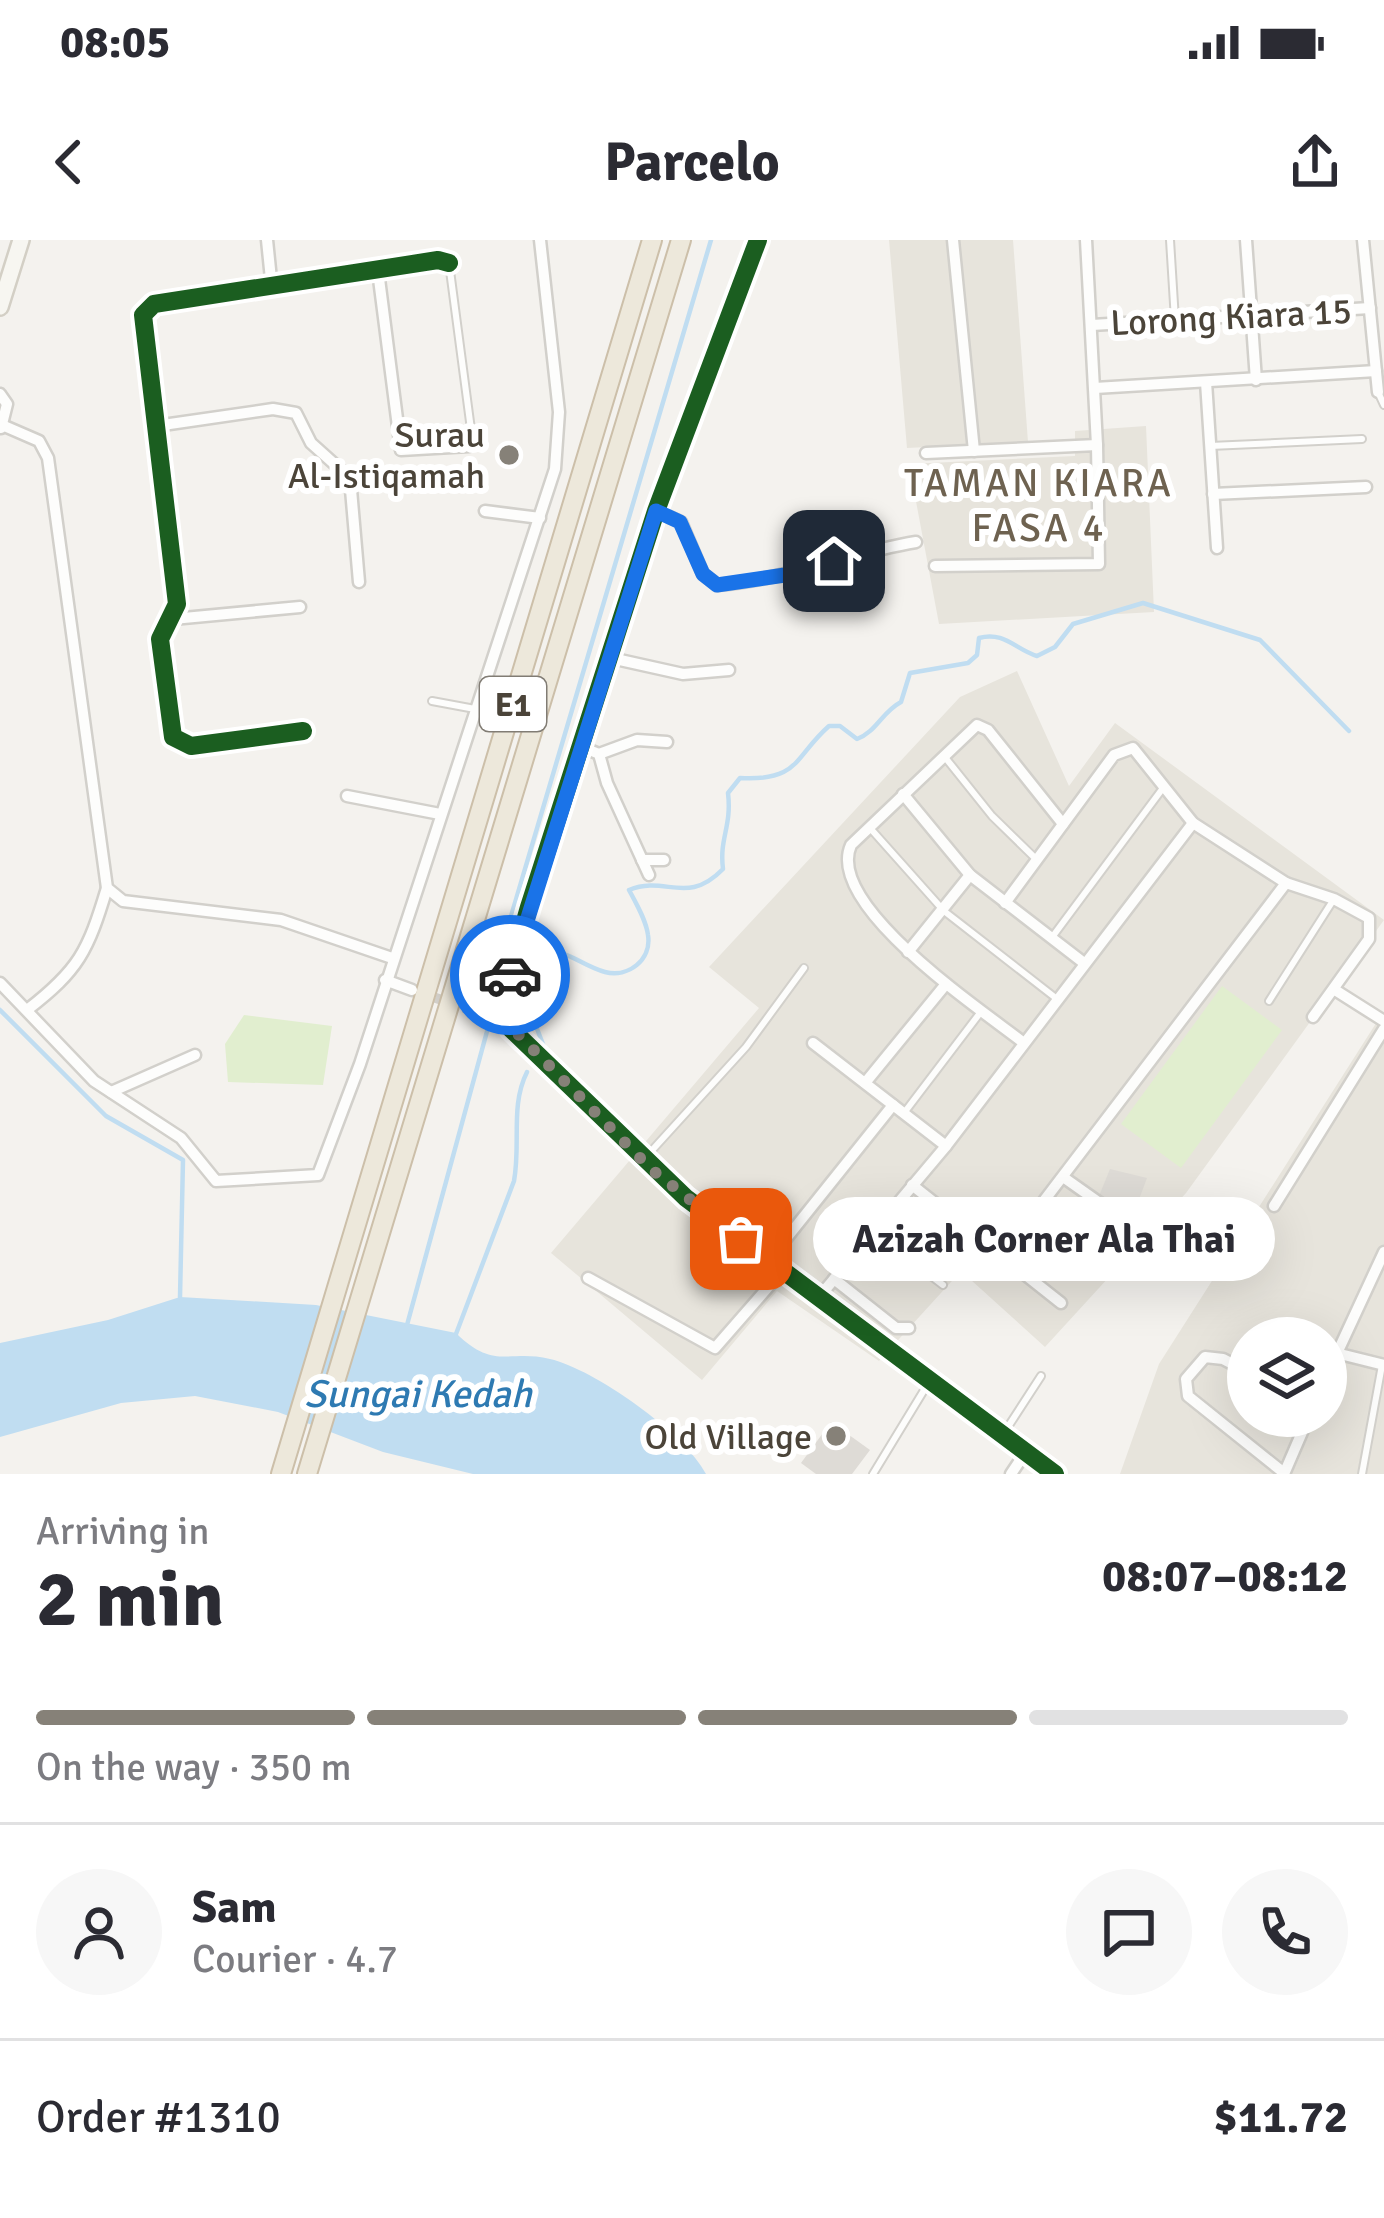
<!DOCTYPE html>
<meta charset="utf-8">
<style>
:root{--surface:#fff;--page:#f7f7f7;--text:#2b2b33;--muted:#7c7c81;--line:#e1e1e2;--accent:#868178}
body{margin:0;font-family:Signika,sans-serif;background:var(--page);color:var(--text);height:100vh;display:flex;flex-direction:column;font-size:45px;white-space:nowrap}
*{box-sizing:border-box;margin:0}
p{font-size:39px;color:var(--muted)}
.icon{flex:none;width:66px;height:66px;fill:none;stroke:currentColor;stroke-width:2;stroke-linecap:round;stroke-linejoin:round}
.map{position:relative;height:1234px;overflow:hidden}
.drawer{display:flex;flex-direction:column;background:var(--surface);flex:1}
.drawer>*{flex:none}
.tools{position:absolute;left:1227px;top:1077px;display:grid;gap:24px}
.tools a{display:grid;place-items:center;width:120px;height:120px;border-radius:50%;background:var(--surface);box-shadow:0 12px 48px #0002;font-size:60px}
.pin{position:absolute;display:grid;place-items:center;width:102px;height:102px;color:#fff;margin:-51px;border-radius:24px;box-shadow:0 6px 18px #0006}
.courier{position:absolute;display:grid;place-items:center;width:120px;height:120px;margin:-60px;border:9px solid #1a73e8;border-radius:50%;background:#fff;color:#222;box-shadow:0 3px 15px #0007}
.bubble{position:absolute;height:84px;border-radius:42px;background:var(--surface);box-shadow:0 12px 48px #0002;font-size:39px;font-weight:700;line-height:84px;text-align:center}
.head em{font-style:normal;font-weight:700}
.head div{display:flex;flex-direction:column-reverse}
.head{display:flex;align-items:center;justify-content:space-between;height:204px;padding:0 36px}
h1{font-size:78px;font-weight:700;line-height:90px}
.bar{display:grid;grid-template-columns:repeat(4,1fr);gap:18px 12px;align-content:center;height:144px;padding:0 36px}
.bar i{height:15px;border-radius:9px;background:var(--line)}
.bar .current{background:var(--accent)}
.bar p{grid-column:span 4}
.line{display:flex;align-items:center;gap:30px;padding:0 36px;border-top:3px solid var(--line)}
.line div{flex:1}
.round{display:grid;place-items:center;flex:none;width:126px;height:126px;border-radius:63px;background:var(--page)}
.status{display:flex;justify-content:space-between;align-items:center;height:84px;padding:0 60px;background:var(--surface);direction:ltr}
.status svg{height:33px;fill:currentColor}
header{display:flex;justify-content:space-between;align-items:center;height:156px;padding:0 36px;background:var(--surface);font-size:54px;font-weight:700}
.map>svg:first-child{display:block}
.residential{fill:#e7e4dc;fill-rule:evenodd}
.green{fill:#e1eecf}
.water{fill:#c0ddf1}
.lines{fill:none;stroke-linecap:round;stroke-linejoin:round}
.stream{stroke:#c0ddf1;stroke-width:4.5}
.building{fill:#dedbd6}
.minor-tunnel{stroke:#d2cfca;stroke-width:10;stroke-dasharray:10 5;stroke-linecap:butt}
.service-casing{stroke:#d2d0cb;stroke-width:10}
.minor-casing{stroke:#d2d0cb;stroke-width:15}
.secondary-casing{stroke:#d3cfc5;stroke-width:20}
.motorway-casing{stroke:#ccbfa9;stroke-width:22}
.service{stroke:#fdfdfc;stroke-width:6}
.minor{stroke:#fdfdfc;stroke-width:10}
.secondary{stroke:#f7f6f1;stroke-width:15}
.motorway{stroke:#ede8db;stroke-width:18}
.cycleway-casing{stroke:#fff;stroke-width:26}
.cycleway{stroke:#1b5e20;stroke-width:18}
.done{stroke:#868178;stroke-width:12;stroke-dasharray:0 21.6}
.route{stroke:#1a73e8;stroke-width:15}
.poi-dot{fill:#868178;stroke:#fff;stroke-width:4.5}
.labels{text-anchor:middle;stroke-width:12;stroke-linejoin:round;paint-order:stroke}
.shield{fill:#fff;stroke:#817c74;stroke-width:3}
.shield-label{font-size:33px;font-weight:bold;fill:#4b4439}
.street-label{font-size:36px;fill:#4b4439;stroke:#fff}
.poi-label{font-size:36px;fill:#4b4439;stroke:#fff;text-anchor:end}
.neighbourhood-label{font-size:39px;letter-spacing:3px;fill:#6e6250;stroke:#fff}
.water-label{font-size:39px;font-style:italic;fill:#2e7ab2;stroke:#fff}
</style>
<div class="status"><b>08:05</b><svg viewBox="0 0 49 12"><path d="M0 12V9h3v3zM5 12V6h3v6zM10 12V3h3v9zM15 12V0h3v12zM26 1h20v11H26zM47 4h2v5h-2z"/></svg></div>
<header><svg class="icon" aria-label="back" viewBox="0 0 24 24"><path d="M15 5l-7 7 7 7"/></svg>Parcelo<svg class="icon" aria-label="share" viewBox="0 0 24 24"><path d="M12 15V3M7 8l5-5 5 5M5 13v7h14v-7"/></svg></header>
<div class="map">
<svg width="1384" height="1234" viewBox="0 0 1384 1234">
<rect width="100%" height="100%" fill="#f4f2ee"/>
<g class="residential">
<polygon points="889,0 1013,0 1028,202 907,208"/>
<polygon points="1146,186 1154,372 939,384 909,224 1075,216 1075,191"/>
<polygon points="1017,431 1069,546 1115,483 1384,680 1186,953 1045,1107 961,1031 879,1121 777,1051 702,1140 551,1013 759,768 709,727 960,457"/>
<path d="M1380,777L1384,780V1234H1120L1159,1124ZM1248,1098H1326V1176H1248Z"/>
</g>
<g class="green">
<polygon points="1222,746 1282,790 1181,928 1121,884"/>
<polygon points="244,775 332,786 323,845 228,842 225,804"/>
</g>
<path class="water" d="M180,1057L316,1065L456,1093C494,1131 509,1109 550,1119C594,1129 686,1194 706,1234H473L383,1212L278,1172L195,1156L121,1163L0,1197V1103L108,1080Z"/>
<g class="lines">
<g class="stream">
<polyline points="491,768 496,727 711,0"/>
<polyline points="0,770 106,876 183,920 180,1057"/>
<path d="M546,812L534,781L532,717C560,701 578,725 605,732C628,738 652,720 648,695C646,680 636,663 629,650C666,635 687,666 723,629C719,598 732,587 728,553L740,538C800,541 793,518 829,486H840L857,499C876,492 882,472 901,462L910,433L968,423L977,415L979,398C1004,391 1015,409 1037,416L1055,407L1073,384L1143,363L1260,400L1349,491"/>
<polyline points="407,1085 489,784"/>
<path d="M456,1094L514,941C521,903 510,866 527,832"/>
</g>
</g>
<g class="building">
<polygon points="1110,929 1147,938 1135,970 1099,956"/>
<polygon points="831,1182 870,1210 852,1234 816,1234 801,1223"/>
</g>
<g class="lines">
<polyline class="minor-tunnel" points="421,753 474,771"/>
<defs>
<g id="service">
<polyline points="1170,0 1175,80"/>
<polyline points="449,23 472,197"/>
<polyline points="1378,152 1384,165"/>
<polyline points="1210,206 1362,199"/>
<polyline points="432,461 475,469"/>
<polyline points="944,516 992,576 1035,618"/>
<polyline points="870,588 944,671 1057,759"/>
<polyline points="1053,696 1163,548"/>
<polyline points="1269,761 1334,659"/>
<polyline points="904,873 980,773"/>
<polyline points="645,918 746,807 804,728"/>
<polyline points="1038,971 1109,1031"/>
<polyline points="874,992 943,1045"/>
<polyline points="1004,1193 1041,1136"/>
<polyline points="873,1234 929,1142"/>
<polyline points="1362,1234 1382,1125"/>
</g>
<g id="minor">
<polyline points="267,0 272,49"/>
<polyline points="758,0 656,271 529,667 506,748 505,775 511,789 686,958 1055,1234"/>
<polyline points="953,0 974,211"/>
<polyline points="1086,0 1097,205"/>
<polyline points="1246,0 1256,140"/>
<polyline points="1363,0 1378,152"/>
<polyline points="378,31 401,210 469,206 472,197"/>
<polyline points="1092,85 1370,68"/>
<polyline points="1206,142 1217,308"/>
<polyline points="1095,148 1376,131"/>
<polyline points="0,154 7,164 1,188"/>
<polyline points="2,185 39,201 48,218 107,648 123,661 281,680 392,718"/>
<polyline points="156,186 273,169 296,173 311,203 350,238 359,342"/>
<polyline points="926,213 1097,205 1099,324 935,326"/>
<polyline points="1213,254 1366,247"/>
<polyline points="485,271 540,278"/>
<path d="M656,271L681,282L703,334L717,345C786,340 849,313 916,302"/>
<polyline points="173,379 300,367"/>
<polyline points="611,418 683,434 729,430"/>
<polyline points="303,491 191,506 173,497 160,399 177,364 143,75 154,64 438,20 449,23"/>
<polyline points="582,507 599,514 607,543 649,635"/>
<polyline points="599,514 637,500 667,502"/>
<polyline points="903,554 970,635 1084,723"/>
<polyline points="347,556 440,574"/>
<polyline points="642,620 664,620"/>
<polyline points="1005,663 1114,515 1133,508 1193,583 1286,643 1334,659 1369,678 1369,699 1313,777"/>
<polyline points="908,712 970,635"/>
<polyline points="385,740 412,750"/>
<polyline points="0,743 94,841 181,898 216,941 318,935 360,824 555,229 559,172 540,0"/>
<polyline points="1335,750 1384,781"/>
<path d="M27,770C79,730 88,711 107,648"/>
<polyline points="474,771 505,775"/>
<polyline points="813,803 946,906"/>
<path d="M1024,803C982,770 824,665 851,605L977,485L988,490L1063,584"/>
<polyline points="865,843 946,744"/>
<polyline points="111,852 195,815"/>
<polyline points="1063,937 1131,985"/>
<polyline points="912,945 1061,1063"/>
<polyline points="1274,966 1384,789"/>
<polyline points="1002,1016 1286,643"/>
<polyline points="769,1020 893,865"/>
<polyline points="588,1038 715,1108 783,1030"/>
<polyline points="834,1039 896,1088 909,1088"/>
<polyline points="819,1057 946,906 1193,583"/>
<polyline points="1336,1113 1384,1125"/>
<polyline points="1248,1132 1223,1119 1205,1117 1186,1139 1188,1156 1284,1233"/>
<polyline points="1326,1137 1384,1012"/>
<polyline points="1011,1234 1027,1210"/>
<polyline points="1284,1234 1309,1176"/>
</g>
<polyline id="secondary" points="0,67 21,0"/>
<g id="motorway">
<polyline points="281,1234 652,0"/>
<polyline points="307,1234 681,0"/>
</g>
</defs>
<use href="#service" class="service-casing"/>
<use href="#minor" class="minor-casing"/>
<use href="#secondary" class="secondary-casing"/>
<use href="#motorway" class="motorway-casing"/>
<use href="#service" class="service"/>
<use href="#minor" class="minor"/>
<use href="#secondary" class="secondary"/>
<use href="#motorway" class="motorway"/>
<defs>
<g id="cycleway">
<polyline points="758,0 656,271 529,667 506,748 505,775 511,789 686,958 1055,1234"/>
<polyline points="303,491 191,506 173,497 160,399 177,364 143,75 154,64 438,20 449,23"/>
</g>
</defs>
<use href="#cycleway" class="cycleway-casing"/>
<use href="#cycleway" class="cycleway"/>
</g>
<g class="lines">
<polyline class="done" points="510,735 505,776 512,788 652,930 741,999"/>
<polyline class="route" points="510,735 656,271 680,282 703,334 717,345 785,335 834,321"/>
</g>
<g class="poi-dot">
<circle cx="509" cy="215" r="12"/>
<circle cx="836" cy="1196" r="12"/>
</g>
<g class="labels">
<rect class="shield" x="480" y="437" width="66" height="54" rx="9"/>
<g class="shield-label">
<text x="513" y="476">E1</text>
</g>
<g class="street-label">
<text transform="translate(1231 76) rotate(-3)" y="13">Lorong Kiara 15</text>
</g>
<g class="poi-label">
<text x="485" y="207">Surau<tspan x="485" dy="41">Al-Istiqamah</tspan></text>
<text x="812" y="1209">Old Village</text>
</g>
<g class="neighbourhood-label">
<text x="1039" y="256">TAMAN KIARA<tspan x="1039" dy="45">FASA 4</tspan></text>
</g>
<g class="water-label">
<text x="418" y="1167">Sungai Kedah</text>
</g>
</g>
</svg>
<div class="tools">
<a><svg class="icon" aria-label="layers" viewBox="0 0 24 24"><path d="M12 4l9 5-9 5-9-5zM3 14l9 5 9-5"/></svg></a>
</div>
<div class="pin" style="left:741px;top:999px;background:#ea580c"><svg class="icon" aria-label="bag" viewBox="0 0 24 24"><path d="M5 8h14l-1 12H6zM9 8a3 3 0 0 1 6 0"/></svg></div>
<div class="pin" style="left:834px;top:321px;background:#1f2937"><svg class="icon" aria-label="home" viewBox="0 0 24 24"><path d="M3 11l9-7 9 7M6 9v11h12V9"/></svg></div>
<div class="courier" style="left:510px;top:735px"><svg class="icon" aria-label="car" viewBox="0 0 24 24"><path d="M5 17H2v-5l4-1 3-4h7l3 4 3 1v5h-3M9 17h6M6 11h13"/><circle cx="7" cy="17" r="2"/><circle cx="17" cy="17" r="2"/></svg></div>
<div class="bubble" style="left:813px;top:957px;width:462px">Azizah Corner Ala Thai</div>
</div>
<section class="drawer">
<div class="head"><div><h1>2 min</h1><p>Arriving in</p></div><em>08:07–08:12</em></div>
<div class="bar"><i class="current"></i><i class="current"></i><i class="current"></i><i></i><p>On the way · 350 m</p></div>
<div class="line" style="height:216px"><a class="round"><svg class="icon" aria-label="person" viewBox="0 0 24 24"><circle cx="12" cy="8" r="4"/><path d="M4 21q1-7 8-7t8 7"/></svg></a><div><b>Sam</b><p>Courier · 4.7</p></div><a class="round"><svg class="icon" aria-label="chat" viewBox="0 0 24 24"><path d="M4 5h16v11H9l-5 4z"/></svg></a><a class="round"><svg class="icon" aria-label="phone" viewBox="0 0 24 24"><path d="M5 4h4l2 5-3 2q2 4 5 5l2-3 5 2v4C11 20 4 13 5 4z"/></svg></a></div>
<div class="line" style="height:156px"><div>Order #1310</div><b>$11.72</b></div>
</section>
